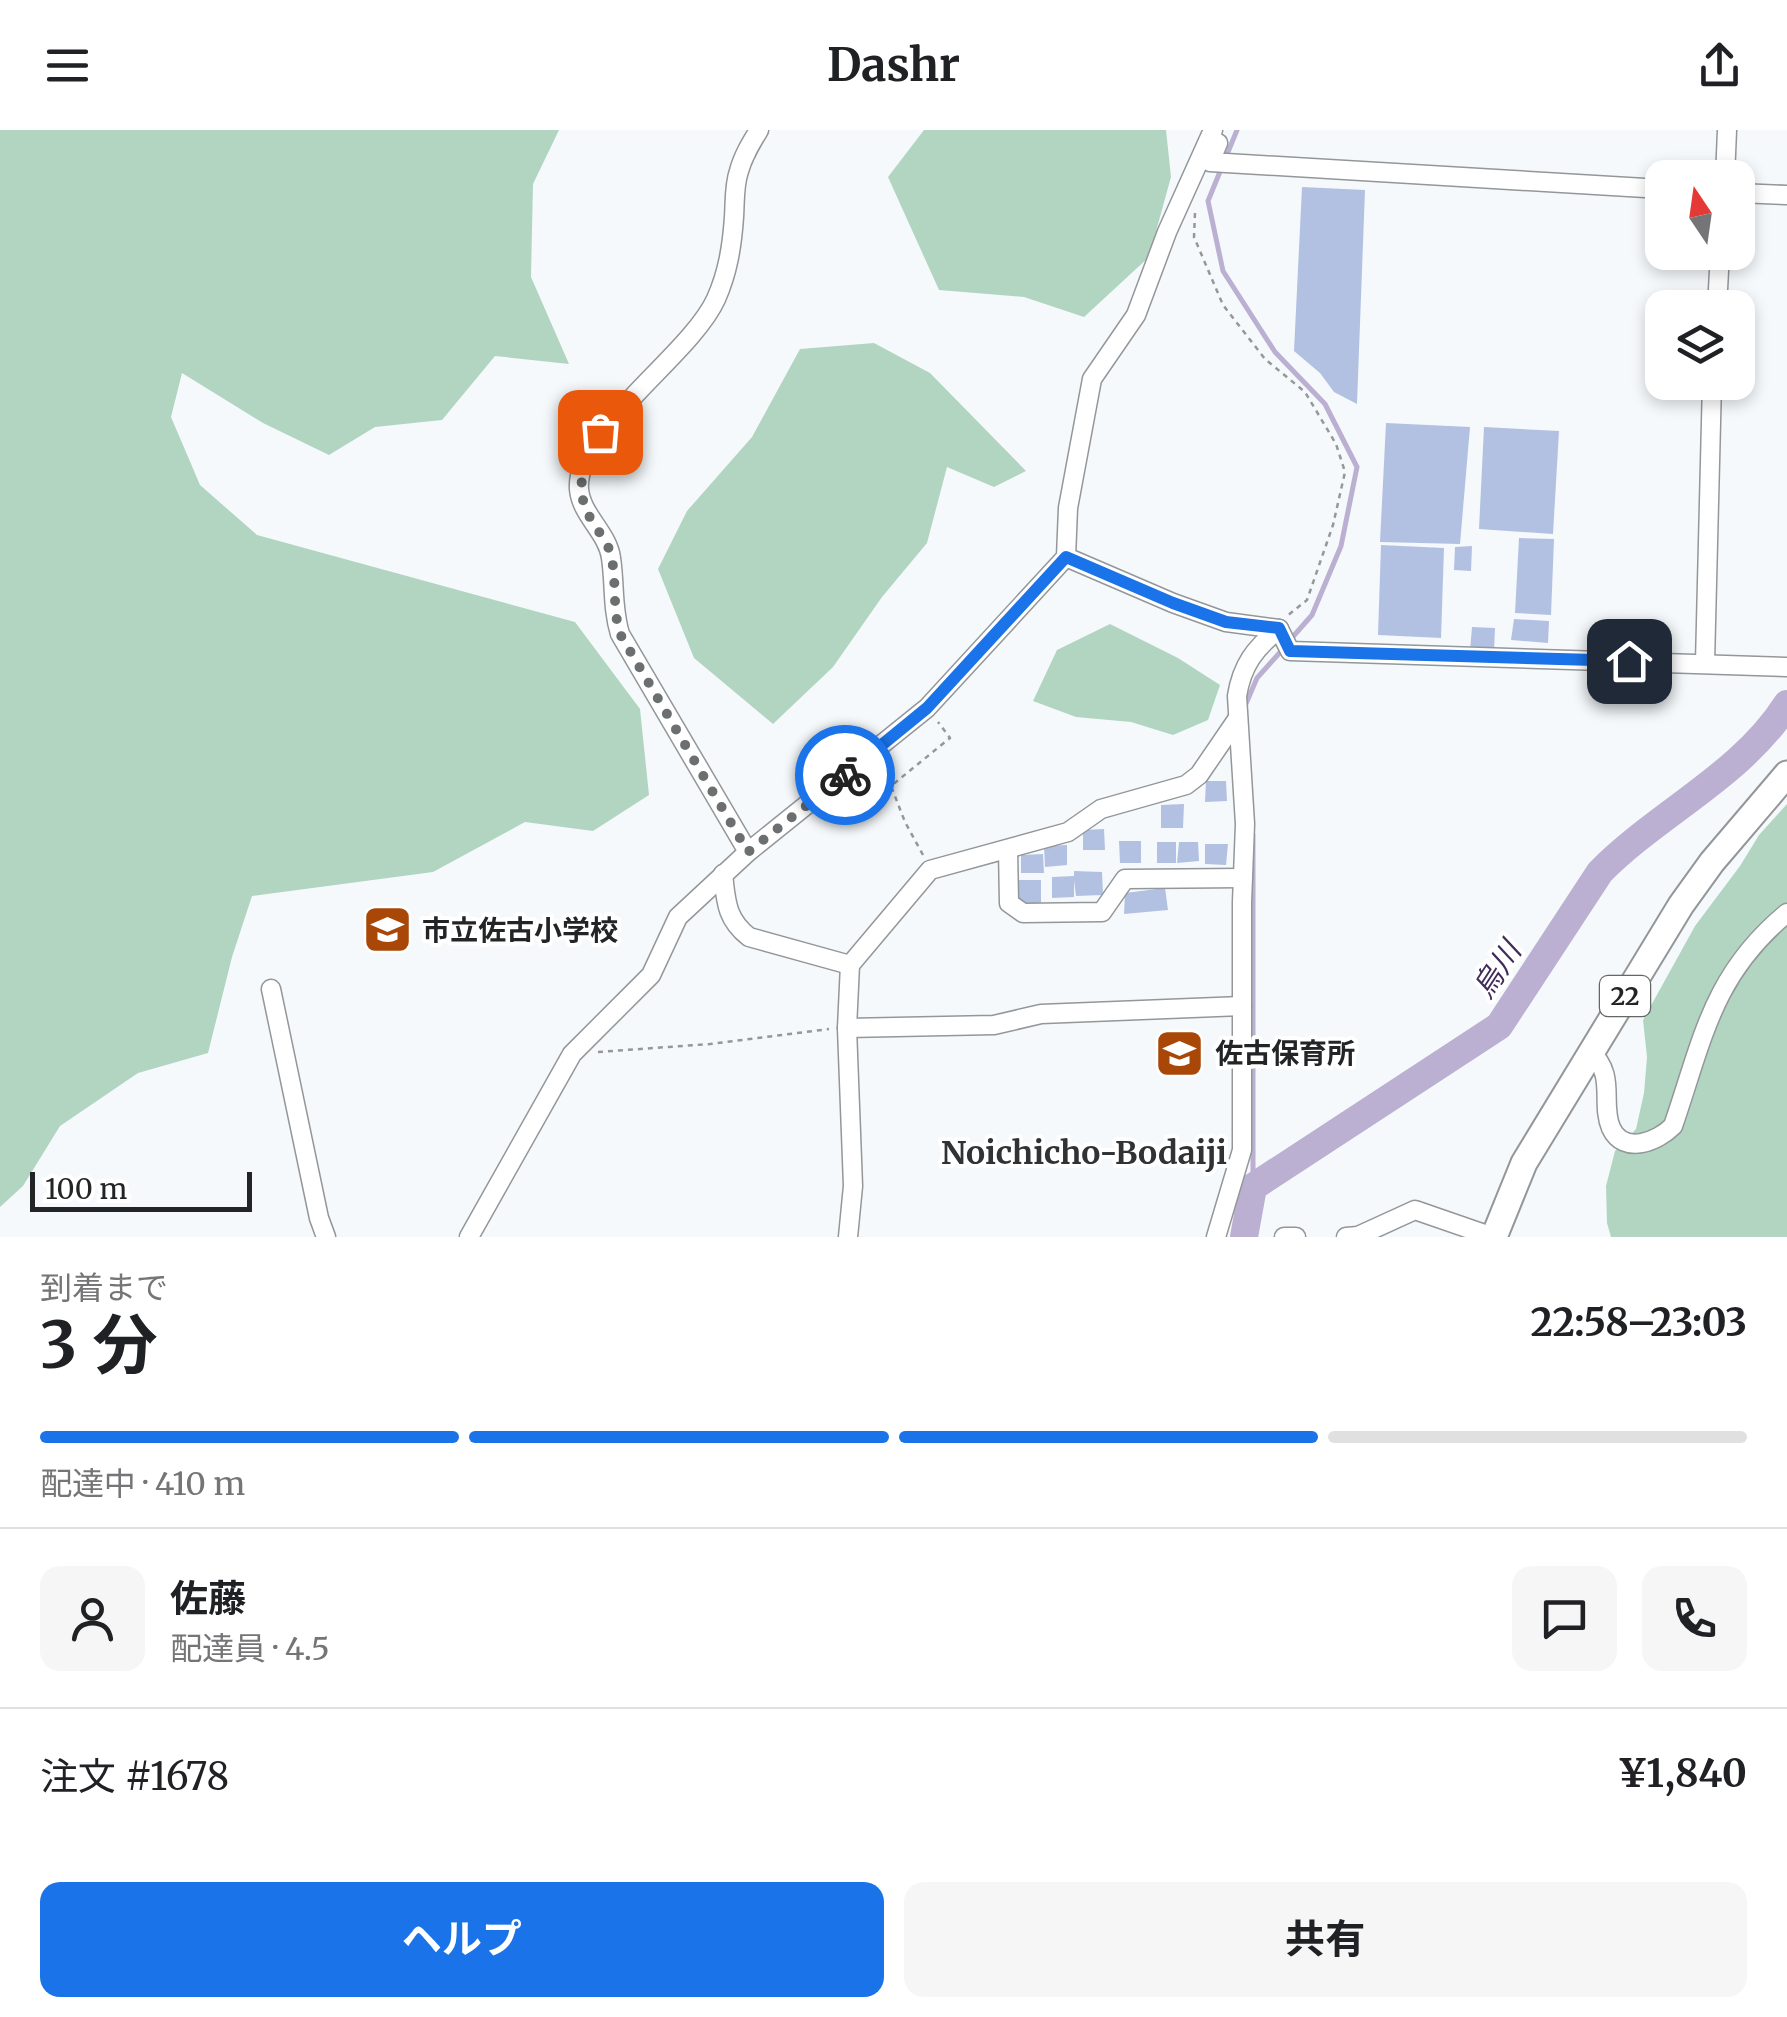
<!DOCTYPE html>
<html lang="ja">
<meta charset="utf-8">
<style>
:root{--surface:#fff;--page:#f6f6f6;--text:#202124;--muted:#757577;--line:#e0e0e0;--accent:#1a73e8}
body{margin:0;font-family:Merriweather,"Noto Sans JP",serif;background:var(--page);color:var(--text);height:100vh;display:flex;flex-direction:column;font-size:38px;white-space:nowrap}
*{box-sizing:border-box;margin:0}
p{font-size:32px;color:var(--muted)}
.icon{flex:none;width:55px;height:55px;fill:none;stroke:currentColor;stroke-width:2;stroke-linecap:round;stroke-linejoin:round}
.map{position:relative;height:1107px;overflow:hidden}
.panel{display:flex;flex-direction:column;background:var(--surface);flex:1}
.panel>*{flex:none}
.needle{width:65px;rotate:347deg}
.controls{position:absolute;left:1645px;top:30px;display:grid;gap:20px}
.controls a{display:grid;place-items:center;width:110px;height:110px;border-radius:20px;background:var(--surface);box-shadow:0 5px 15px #0003;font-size:50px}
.scale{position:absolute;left:30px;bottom:25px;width:222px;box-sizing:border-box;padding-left:10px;border:5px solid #232425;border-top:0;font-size:28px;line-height:35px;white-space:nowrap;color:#232425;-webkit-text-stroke:8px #fff;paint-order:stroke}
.pin{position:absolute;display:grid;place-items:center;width:85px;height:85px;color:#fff;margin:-42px;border-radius:20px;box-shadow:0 5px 15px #0006}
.courier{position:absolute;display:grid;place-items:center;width:100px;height:100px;margin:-50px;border:8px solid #1a73e8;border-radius:50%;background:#fff;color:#222;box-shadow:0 2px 12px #0007}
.headline em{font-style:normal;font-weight:700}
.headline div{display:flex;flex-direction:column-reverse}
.headline{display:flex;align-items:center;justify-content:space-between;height:170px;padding:0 40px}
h1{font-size:65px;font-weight:700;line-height:75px}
.bar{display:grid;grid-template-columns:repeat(4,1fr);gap:15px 10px;align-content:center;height:120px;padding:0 40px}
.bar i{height:12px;border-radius:8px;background:var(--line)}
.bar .on{background:var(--accent)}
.bar p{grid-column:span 4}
.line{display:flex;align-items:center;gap:25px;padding:0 40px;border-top:2px solid var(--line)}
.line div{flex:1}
.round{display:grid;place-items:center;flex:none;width:105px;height:105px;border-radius:20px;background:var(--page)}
.cta{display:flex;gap:20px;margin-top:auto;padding:20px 40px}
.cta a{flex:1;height:115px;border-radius:20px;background:var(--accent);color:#fff;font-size:40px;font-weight:700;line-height:115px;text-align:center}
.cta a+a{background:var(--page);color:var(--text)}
header{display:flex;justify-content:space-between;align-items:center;height:130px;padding:0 40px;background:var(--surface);font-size:45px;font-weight:700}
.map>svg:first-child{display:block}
.green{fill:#b2d5c2}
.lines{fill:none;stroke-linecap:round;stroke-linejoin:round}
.stream{stroke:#bbb0d2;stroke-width:5}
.river{stroke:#bbb0d2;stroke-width:28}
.building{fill:#b2c1e2}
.street-casing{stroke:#939799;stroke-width:21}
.primary-casing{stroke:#939799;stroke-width:29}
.path{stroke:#959799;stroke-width:2.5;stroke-dasharray:5 5;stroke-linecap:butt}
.street{stroke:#fff;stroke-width:18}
.primary{stroke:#fff;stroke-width:25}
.done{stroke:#6c6f70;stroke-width:10;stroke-dasharray:0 18}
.route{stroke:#1a73e8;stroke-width:12}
.labels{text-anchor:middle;stroke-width:8;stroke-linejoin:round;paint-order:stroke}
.shield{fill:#fff;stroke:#656666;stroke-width:2.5}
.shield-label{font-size:25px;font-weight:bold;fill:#232425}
.poi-label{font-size:28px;font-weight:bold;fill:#232425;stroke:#fff;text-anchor:start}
.water-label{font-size:30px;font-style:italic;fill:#3f2c5a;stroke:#fff}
.quarter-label{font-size:32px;font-weight:bold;fill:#303234;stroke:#fff}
</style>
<header><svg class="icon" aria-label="menu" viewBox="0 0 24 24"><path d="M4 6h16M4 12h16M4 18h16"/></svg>Dashr<svg class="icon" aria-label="share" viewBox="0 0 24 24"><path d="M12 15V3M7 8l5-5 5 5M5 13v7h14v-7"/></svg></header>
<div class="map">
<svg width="1787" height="1107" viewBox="0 0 1787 1107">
<rect width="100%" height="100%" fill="#f5f9fb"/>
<g class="green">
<polygon points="0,0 559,0 533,54 531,147 569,234 495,226 442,290 375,297 329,325 263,293 182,243 171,287 200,355 257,405 575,492 640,579 649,665 593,701 525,692 433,742 252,766 232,827 208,923 138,943 60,996 23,1056 0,1077"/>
<polygon points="924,0 1166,0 1171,47 1149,127 1084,187 1024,167 939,160 888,47"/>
<polygon points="874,213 930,243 1026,341 994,357 947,337 927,413 882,467 833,537 773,594 694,528 658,439 687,381 752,307 800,219"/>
<polygon points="1110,494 1178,528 1220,555 1208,590 1173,605 1131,592 1076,587 1033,571 1057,520"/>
<polygon points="1787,674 1787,1107 1611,1107 1607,1093 1606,1056 1615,1021 1636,999 1644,963 1647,927 1643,890 1695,796 1740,736 1759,705"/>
</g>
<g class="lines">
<g class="stream">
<polyline points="1237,0 1208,71 1223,141 1275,222 1325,274 1357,337 1341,416 1312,485 1290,510"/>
<polyline points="1245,576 1257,548 1283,519"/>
<polyline points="1253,1057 1253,705"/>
</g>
<path class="river" d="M1244,1107L1253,1057L1499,896L1600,742C1658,683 1742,645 1787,574"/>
</g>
<g class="building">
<polygon points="1302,57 1365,60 1357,274 1334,262 1320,243 1294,221"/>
<polygon points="1386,293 1470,297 1460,414 1380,412"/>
<polygon points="1484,297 1559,301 1553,404 1479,399"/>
<polygon points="1519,408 1554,409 1551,485 1515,483"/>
<polygon points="1381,415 1444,418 1441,508 1378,505"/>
<polygon points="1472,416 1471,441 1454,440 1455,417"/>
<polygon points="1514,489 1549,491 1548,513 1511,510"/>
<polygon points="1472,497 1495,498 1494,522 1470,521"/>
<polygon points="1206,651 1226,651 1227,671 1205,672"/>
<polygon points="1184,674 1183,698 1161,698 1161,675"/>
<polygon points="1104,699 1105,720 1083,720 1083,700"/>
<polygon points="1119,711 1141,711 1141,733 1120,733"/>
<rect x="1157" y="712" width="19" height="21"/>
<polygon points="1179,712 1198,712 1199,731 1177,733"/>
<polygon points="1205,714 1228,714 1226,735 1205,734"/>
<polygon points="1067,715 1067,735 1045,737 1044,716"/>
<polygon points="1043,724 1044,743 1021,743 1021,725"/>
<polygon points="1074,741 1102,742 1103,765 1076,766 1074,750 1074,767 1052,768 1052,747 1074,746"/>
<polygon points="1017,750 1041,750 1041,775 1018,775"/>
<polygon points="1165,758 1168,780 1124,784 1125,763"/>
</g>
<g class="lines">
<defs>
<g id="street">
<polyline points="1218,13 1210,32 1662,59"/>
<polyline points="1725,48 1727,0"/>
<polyline points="1738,63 1787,65"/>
<polyline points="1717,178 1720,122"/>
<path d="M1066,427L1173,473L1226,492L1279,499C1255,518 1242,535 1237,566L1245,694L1242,772V1020L1216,1107"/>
<polyline points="1279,499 1290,521 1787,537"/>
<polyline points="1705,533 1712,252"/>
<polyline points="1008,719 1009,773 1023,783 1102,782 1125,749 1243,748"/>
<path d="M748,722L620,504C612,478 615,454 611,428C608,403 581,385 579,359C575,300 690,226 716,169C728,142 732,116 734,87C735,72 734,55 739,41C743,26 751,13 759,0"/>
<path d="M723,744C726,771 726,789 749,807L850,835"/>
<polyline points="271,859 319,1088 326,1107"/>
<polyline points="847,898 994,895 1041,884 1242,876"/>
<path d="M1590,921C1617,946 1600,972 1611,998C1624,1026 1658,1011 1673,996C1703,909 1712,845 1787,783"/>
<polyline points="469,1107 572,924 651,845 678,787 748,722 927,578 1066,427 1068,378 1092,249 1136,185 1167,102 1213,0"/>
<polyline points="848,1107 853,1056 847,898 850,835 930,740 1068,702 1101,679 1186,655 1199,645 1238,588"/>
<polyline points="1284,1107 1296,1107"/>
<polyline points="1346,1107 1358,1106 1415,1080 1493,1107"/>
</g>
<polyline id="primary" points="1494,1107 1524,1033 1681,775 1712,732 1787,644"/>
</defs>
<use href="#street" class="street-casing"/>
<use href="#primary" class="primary-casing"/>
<g class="path">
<polyline points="1195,83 1194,107 1223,175 1265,229 1305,262 1336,314 1345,342 1333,395 1307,470 1287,486"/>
<polyline points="923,725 905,692 891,656 950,608 938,592"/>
<polyline points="598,922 710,914 829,899"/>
</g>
<use href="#street" class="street"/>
<use href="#primary" class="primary"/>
</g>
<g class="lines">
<path class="done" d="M600,302C584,332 572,359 592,391C598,401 608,413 611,425C617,451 612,477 620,504L748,722L845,645"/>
<polyline class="route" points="845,645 927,578 1066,427 1173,473 1226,492 1279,498 1290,521 1629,531"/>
</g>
<defs>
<symbol id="school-square" viewBox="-11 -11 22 22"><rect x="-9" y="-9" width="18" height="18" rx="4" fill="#a94708" stroke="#fff"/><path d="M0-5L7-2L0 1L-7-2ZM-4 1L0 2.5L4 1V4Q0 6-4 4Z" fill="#fff"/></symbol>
</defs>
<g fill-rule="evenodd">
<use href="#school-square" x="360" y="772" width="55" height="55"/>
<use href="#school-square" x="1152" y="896" width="55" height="55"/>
</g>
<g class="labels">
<rect class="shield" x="1600" y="846" width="50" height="40" rx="8"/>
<g class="shield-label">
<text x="1625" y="875">22</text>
</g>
<g class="poi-label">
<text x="422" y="810">市立佐古小学校</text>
<text x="1215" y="933">佐古保育所</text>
</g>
<g class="water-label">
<text transform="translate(1497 840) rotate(-57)" y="10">烏川</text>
</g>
<g class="quarter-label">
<text x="1084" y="1034">Noichicho-Bodaiji</text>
</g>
</g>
</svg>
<div class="controls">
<a><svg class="needle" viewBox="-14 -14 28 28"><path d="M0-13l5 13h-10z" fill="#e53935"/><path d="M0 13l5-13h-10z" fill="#757577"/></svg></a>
<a><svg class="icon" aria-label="layers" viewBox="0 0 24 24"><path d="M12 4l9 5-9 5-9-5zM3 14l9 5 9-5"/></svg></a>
</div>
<div class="scale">100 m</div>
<div class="pin" style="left:600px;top:302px;background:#ea580c"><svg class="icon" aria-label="bag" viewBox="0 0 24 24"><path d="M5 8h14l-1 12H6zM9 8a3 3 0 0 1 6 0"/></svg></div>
<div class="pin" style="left:1629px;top:531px;background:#1f2937"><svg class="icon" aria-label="home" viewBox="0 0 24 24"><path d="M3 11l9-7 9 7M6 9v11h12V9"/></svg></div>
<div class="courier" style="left:845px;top:645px"><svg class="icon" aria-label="bike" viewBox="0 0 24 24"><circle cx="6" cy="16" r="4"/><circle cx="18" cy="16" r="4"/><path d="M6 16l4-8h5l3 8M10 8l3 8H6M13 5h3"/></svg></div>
</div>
<section class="panel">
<div class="headline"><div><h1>3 分</h1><p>到着まで</p></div><em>22:58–23:03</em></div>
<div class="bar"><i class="on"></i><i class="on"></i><i class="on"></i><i></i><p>配達中 · 410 m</p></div>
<div class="line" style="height:180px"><a class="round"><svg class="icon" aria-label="person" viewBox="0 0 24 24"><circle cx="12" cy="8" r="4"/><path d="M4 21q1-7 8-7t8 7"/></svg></a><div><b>佐藤</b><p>配達員 · 4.5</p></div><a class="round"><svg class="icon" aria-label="chat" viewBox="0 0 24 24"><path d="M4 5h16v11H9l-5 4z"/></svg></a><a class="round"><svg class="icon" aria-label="phone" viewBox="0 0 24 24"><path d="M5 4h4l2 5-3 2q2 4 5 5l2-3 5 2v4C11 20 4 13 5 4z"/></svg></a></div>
<div class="line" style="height:130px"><div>注文 #1678</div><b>¥1,840</b></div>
<div class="cta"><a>ヘルプ</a><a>共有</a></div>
</section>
